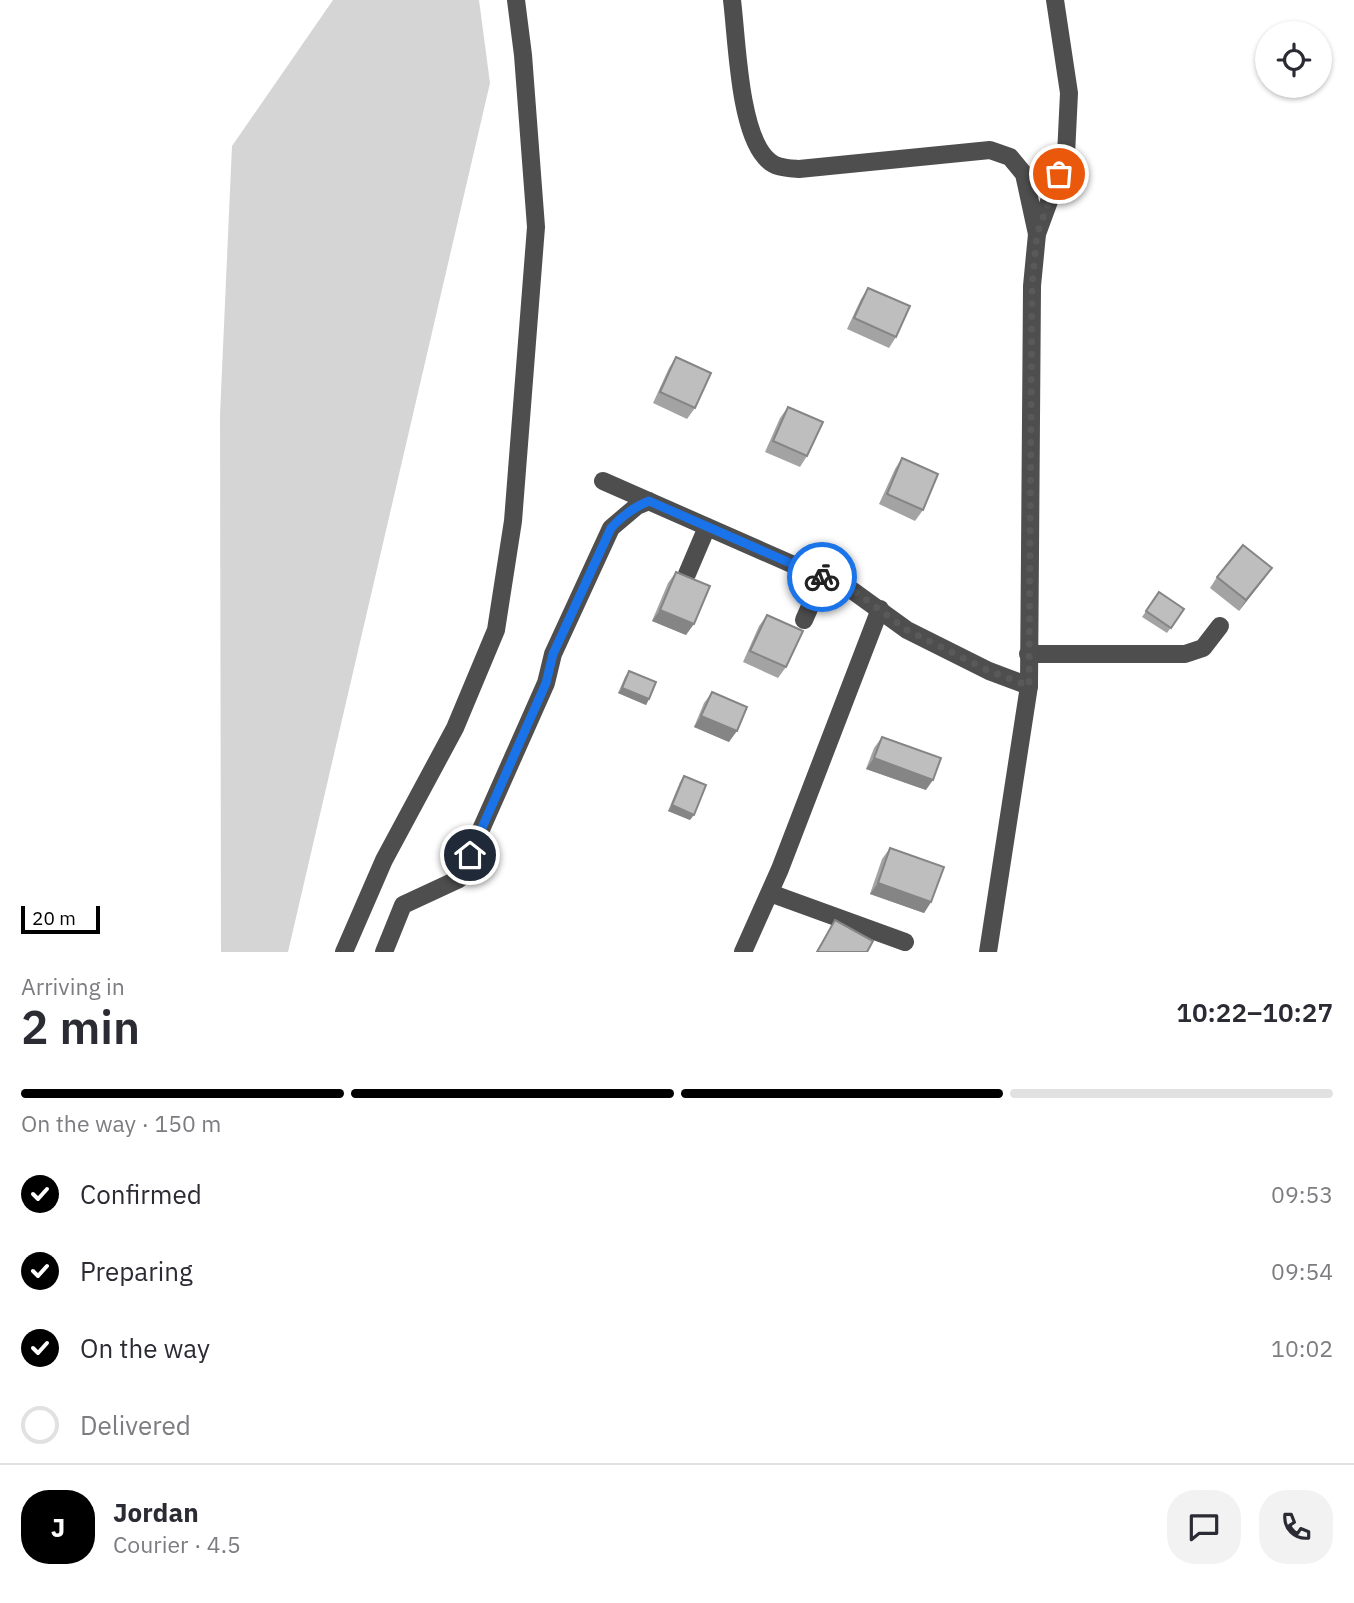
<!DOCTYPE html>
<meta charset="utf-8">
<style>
:root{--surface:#fff;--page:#f2f2f3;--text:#2b2b33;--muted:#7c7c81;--line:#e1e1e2;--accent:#000}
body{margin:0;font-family:"IBM Plex Sans",sans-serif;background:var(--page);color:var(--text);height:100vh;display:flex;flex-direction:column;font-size:26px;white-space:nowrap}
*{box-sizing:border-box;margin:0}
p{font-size:23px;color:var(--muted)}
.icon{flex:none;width:38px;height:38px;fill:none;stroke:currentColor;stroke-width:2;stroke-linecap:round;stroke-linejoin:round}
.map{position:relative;height:952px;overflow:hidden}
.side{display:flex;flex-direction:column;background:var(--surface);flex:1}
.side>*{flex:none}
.controls{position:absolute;left:1255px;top:21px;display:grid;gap:14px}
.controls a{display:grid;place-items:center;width:77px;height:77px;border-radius:50%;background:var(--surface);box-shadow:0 2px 5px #0004;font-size:35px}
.scale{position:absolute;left:21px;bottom:18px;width:79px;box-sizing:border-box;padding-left:7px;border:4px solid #000;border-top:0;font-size:19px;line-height:24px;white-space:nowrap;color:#000;-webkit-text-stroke:5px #fff;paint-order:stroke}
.pin{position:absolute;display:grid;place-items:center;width:60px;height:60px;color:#fff;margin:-30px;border:4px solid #fff;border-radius:50%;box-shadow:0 2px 7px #0007}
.courier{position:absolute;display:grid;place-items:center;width:70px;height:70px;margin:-35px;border:5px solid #1a73e8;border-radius:50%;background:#fff;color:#222;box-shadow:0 2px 9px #0007}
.headline em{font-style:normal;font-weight:600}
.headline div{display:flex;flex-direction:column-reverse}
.headline{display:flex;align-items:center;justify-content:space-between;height:119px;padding:0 21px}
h1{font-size:46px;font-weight:600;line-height:52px}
.bar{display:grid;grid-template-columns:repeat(4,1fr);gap:10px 7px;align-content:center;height:84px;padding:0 21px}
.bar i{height:9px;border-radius:5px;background:var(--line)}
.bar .selected{background:var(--accent)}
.bar p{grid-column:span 4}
.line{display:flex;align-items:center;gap:18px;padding:0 21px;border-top:2px solid var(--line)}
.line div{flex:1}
.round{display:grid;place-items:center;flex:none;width:74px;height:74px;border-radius:28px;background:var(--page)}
ol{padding:0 21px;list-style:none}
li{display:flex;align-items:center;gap:21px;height:77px}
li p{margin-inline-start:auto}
li .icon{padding:7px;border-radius:50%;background:var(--accent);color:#fff;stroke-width:4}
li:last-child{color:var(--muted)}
li i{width:38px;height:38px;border:4px solid var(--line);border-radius:50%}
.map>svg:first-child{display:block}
.green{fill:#d5d5d5}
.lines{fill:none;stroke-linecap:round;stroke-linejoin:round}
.minor{stroke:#4e4e4e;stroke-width:18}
.wall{fill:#a3a3a3}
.shaded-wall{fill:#858585}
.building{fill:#bebebe;stroke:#858585;stroke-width:2}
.done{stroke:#595959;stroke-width:7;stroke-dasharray:0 12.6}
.route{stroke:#1a73e8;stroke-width:9}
</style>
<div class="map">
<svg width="1354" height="952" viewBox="0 0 1354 952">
<rect width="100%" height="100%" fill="#fff"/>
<polygon class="green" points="333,0 479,0 490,83 288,952 221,952 220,415 232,146"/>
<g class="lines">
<g class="minor">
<path d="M732,0C737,40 739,128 765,157C774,168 786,168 799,169L990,150L1010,157L1024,174L1037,234"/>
<polyline points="603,481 853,591 907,630 989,671 1029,686"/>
<polyline points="687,574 707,527"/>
<polyline points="804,620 823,577"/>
<polyline points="1028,654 1185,654 1203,648 1220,626"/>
<polyline points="770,893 905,942"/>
<polyline points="344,952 384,860 455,728 496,630 513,521 536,227 523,55 516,0"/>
<polyline points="384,952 403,905 459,879 546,683 553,654 611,528 637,506 649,501"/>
<polyline points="743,952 780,869 880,609"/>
<polyline points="988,952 1029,686 1032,286 1037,234 1066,155 1069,93 1055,0"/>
</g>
</g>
<g class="wall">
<polygon points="868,288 896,337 889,348 847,329 861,299"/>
<polygon points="676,357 695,408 687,419 653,403 669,368"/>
<polygon points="788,407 807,456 800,467 765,452 780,418"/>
<polygon points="902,458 923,510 915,521 879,504 895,469"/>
<polygon points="1272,568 1239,611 1210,588 1217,577"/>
<polygon points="676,572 686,635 652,621 668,583"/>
<polygon points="1159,592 1184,609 1167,633 1142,617"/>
<polygon points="767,615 786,667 778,678 743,662 759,626"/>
<polygon points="629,671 649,699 646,705 618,693 625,677"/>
<polygon points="712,692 729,742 694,727 704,703"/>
<polygon points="882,737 926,790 866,769 874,748"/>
<polygon points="684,776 690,820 668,811 680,782"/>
<polygon points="890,848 931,902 924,913 870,894 882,859"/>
<polygon points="835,920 867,952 816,952"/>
</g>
<g class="shaded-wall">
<polygon points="1272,568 1264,579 1239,611 1246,600"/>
<polygon points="660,610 694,624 686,635 652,621"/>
<polygon points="622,688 649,699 646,705 618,693"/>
<polygon points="701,716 737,731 729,742 694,727"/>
<polygon points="874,758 933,780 926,790 866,769"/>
<polygon points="672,805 694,815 690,820 668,811"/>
<polygon points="878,883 931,902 924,913 870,894"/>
</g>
<g class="building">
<polygon points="868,288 910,306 896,337 854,318"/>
<polygon points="676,357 711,373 695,408 660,392"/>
<polygon points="788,407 823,422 807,456 773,441"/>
<polygon points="902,458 938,474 923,510 887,494"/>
<polygon points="1243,545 1272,568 1246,600 1217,577"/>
<polygon points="676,572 710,586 694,624 660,610"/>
<polygon points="1159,592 1184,609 1171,628 1146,611"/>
<polygon points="767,615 803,631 786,667 750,651"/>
<polygon points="629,671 656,682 649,699 622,688"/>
<polygon points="712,692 747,707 737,731 701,716"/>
<polygon points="882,737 941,758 933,780 874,758"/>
<polygon points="684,776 706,785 694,815 672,805"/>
<polygon points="890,848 944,867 931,902 878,883"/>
<polygon points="835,920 873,941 867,952 817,952"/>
</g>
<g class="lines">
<polyline class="done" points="822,577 853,590 907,630 989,671 1029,686 1032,286 1037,234 1059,174"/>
<path class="route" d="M470,855L546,683L553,654L611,528C622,516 634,507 649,501L822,577"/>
</g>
</svg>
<div class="controls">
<a><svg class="icon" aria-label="locate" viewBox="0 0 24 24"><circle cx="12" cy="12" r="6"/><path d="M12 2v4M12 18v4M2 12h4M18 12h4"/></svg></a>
</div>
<div class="scale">20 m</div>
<div class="pin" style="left:1059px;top:174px;background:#ea580c"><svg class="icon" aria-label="bag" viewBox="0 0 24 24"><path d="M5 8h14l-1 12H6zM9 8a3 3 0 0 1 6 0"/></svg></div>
<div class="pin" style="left:470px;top:855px;background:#1f2937"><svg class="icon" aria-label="home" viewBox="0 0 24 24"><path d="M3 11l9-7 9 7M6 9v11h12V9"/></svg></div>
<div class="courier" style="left:822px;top:577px"><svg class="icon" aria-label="bike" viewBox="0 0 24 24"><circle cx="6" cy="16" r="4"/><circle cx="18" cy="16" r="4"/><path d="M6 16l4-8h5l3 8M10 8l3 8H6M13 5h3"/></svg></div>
</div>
<section class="side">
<div class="headline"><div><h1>2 min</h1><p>Arriving in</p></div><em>10:22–10:27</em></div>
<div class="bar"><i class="selected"></i><i class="selected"></i><i class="selected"></i><i></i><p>On the way · 150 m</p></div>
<ol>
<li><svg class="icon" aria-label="check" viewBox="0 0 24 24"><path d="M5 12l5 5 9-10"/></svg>Confirmed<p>09:53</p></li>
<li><svg class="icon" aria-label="check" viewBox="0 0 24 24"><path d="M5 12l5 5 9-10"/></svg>Preparing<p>09:54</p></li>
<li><svg class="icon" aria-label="check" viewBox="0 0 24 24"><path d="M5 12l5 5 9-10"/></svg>On the way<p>10:02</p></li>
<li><i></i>Delivered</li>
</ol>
<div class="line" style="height:126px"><b class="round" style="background:var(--accent);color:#fff">J</b><div><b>Jordan</b><p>Courier · 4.5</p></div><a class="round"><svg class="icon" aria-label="chat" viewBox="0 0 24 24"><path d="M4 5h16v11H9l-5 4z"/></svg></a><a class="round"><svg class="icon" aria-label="phone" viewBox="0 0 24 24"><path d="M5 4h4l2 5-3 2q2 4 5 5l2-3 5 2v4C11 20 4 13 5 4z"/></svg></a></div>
</section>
